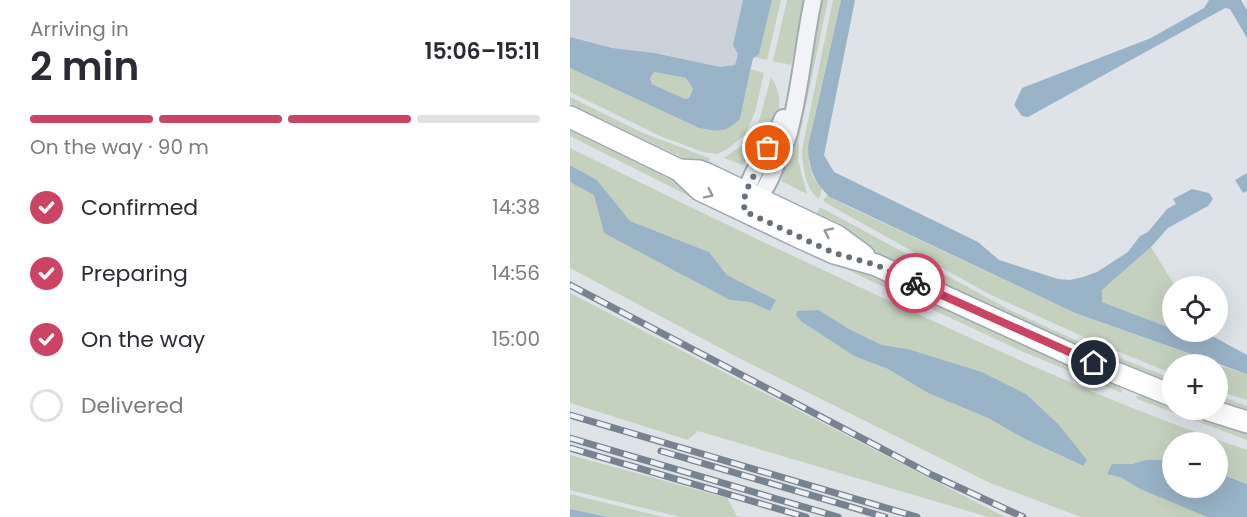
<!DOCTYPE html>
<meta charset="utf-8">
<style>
:root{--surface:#fff;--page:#f2f2f3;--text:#2b2b33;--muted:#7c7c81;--line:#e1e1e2;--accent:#cc4463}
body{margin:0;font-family:Poppins,sans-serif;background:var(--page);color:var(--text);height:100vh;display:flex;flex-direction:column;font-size:22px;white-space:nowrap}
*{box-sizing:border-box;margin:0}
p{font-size:20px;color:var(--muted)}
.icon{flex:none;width:33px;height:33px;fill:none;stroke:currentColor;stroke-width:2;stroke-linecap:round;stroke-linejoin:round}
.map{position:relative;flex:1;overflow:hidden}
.drawer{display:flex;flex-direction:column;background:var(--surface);width:570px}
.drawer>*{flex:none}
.fabs{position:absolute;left:592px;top:276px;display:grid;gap:12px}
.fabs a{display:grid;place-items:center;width:66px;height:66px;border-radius:50%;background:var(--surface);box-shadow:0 6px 24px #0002;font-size:30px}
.pin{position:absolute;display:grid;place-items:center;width:51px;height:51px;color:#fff;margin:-26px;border:3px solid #fff;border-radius:50%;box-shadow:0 2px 6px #0007}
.courier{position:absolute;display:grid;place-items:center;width:60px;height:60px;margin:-30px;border:4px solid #cc4463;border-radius:50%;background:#fff;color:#222;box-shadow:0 2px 8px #0007}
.headline em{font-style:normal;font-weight:600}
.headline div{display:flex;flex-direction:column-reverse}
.headline{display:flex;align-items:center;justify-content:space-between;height:102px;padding:0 30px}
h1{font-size:39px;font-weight:600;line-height:45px}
.bar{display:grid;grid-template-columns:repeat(4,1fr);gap:9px 6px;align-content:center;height:72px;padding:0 30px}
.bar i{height:8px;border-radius:4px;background:var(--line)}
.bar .selected{background:var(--accent)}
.bar p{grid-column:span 4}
ol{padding:0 30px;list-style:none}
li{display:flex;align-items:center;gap:18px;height:66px}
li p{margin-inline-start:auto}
li .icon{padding:6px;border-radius:50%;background:var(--accent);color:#fff;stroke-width:4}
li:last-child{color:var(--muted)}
li i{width:33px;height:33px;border:3px solid var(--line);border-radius:50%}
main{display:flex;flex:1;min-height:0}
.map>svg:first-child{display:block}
.built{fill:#ccd2d9}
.green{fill:#c5d1bf;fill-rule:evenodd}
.water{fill:#99b3c7;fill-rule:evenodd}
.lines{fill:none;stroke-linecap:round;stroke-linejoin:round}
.minor-casing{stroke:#a4aab2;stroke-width:20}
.major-casing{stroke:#9ea8b3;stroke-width:24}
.minor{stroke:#f1f3f6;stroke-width:16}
.major{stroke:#fff;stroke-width:21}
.rail-casing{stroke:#788391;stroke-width:7}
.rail{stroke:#eef1f5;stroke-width:4.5;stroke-dasharray:14;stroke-linecap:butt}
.oneway{stroke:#94989e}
.done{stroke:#68707a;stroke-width:6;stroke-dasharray:0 10.8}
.route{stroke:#cc4463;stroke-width:8}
</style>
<main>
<section class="drawer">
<div class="headline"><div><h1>2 min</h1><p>Arriving in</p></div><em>15:06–15:11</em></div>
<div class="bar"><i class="selected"></i><i class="selected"></i><i class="selected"></i><i></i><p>On the way · 90 m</p></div>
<ol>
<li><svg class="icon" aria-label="check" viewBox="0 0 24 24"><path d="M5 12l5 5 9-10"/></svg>Confirmed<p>14:38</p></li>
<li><svg class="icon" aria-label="check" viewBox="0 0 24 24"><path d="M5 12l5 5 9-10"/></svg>Preparing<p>14:56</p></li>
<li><svg class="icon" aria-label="check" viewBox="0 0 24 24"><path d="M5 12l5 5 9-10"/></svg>On the way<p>15:00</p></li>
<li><i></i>Delivered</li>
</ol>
</section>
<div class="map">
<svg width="677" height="517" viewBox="0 0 677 517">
<rect width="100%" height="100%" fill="#dee3e8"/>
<polygon class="built" points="0,0 188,0 168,83 0,42"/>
<g class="green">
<polygon points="202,0 211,0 197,60 183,57 189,54"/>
<polygon points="217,0 235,0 221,65 203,61"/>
<polygon points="250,0 258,0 229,138 228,160 237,194 211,181 222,141"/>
<path d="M263,0H271L245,114L239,163L243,177L252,189L249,199C235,189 233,166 232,150Z"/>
<polygon points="0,68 129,128 143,131 170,119 181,69 194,73 185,112 175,135 156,150 147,154 133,152 90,136 0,92"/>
<polygon points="84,72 116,78 123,89 119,98 115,99 82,84 80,78"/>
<path d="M201,77C223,111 197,141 172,165L154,158L178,141L187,128Z"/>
<polygon points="0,97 73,133 139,158 140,161 136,168 130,166 0,104"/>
<polygon points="0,130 125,191 122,195 119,196 0,136"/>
<path d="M0,148C113,204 226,258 341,311C451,361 562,412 677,450V484L648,473V442H603V460H576L562,464H542L537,474L552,478L570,489L637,517H511L420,483L169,358L0,268V182L24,194L35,233L160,299L180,302L200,311L206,300L157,275L139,252L60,221L27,180L0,165ZM249,310L279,329L312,345L338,349L412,372L456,394L517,460L512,466L453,438L418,418L358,393L318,369L284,356L232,322L226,314Z"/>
<polygon points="257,194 277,206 505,313 647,364 603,364 603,374 525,342 419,294 254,202 254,198 256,198"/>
<path d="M250,207L440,310L507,341L603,379V386C480,339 359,284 243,221Z"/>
<polygon points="581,247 605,286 603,286 603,329 532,302 532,290"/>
<polygon points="262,256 358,299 435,336 551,385 552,393 449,350 252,258"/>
<polygon points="0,293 435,517 418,517 128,431 118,440 0,403"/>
<polygon points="648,365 677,374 677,400 648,391"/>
<polygon points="572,395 603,406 603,410 612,410 677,433 677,440 567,399 566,396"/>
<polygon points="648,395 677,406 677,411 648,402"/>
<polygon points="0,455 157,498 167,516 171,517 110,517 0,490"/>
<polygon points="0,494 93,517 38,517 0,509"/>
</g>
<g class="water">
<path d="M173,0H202L189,54L183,58L170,119C155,133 148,132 129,128L0,68V37L42,48L84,53L150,67L165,65L168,54L163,45ZM84,72L116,78L123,89L119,98L115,99L82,84L80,78Z"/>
<path d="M271,0H285L254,155L264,172L408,242L429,260L488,279L500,280L513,277L527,272L558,252L570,236L578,232L597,209L606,204L603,199L622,189L639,193L643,199L638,206L598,228L581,247L532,290V302L603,329V332H635L677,355V374L505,313L260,197C244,182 239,169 238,147Z"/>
<polygon points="639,0 671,0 677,10 677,38 660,9 655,8 458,117 452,116 444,105 452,88 581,38 634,8"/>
<polygon points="0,165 27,180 60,221 139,252 157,275 206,300 200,311 180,302 160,300 34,233 24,195 0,182"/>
<polygon points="677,173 677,191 673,193 665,180"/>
<polygon points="249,310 279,329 312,345 338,349 412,372 456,394 488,424 517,460 513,466 453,438 418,418 358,393 318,369 284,356 232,322 226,315 227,311"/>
<polygon points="576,460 603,460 603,488 648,488 648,473 677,484 677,517 637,517 570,489 552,478 537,474 542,464 562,464"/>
<polygon points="0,509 38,517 0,517"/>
</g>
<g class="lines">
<defs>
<g id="minor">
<path d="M174,204C177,173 202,147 213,118"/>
<path d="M181,205C194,194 201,178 207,162C212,151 218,139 220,128C231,85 234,42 243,0"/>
</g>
<g id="major">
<polyline points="0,117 109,170 130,190 231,238 264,253 306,265 502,355 603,396"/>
<polyline points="109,170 129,171 137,174 267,236 294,256"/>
<polyline points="639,410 677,422"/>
</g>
</defs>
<use href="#minor" class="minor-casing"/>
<use href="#major" class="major-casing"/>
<use href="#minor" class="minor"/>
<use href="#major" class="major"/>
<defs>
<g id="rail">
<polyline points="0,285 362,475 453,517"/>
<polyline points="0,415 347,517"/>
<polyline points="0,438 268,517"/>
<polyline points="0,448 236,517"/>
<polyline points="91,451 315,517"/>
</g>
</defs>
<use href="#rail" class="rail-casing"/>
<use href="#rail" class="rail"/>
</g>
<defs><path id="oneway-chevron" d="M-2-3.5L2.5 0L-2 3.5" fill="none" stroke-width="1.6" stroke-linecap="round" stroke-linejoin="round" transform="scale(1.5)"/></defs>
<g class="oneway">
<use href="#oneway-chevron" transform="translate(139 194) rotate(26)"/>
<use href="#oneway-chevron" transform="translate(258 232) rotate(-155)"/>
</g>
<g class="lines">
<polyline class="done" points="198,148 175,193 174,211 264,253 306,265 345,283"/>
<polyline class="route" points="345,283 524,363"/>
</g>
</svg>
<div class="fabs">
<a><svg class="icon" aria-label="locate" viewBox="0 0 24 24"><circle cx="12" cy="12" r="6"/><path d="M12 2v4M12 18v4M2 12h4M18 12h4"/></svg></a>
<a>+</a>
<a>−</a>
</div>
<div class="pin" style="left:198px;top:148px;background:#ea580c"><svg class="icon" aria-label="bag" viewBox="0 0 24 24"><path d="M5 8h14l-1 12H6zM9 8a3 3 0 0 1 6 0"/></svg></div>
<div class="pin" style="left:524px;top:363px;background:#1f2937"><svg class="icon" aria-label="home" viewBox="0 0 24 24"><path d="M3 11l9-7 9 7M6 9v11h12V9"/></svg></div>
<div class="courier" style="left:345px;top:283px"><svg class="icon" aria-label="bike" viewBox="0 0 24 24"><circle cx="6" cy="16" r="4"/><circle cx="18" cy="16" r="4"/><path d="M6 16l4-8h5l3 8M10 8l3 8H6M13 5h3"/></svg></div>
</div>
</main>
